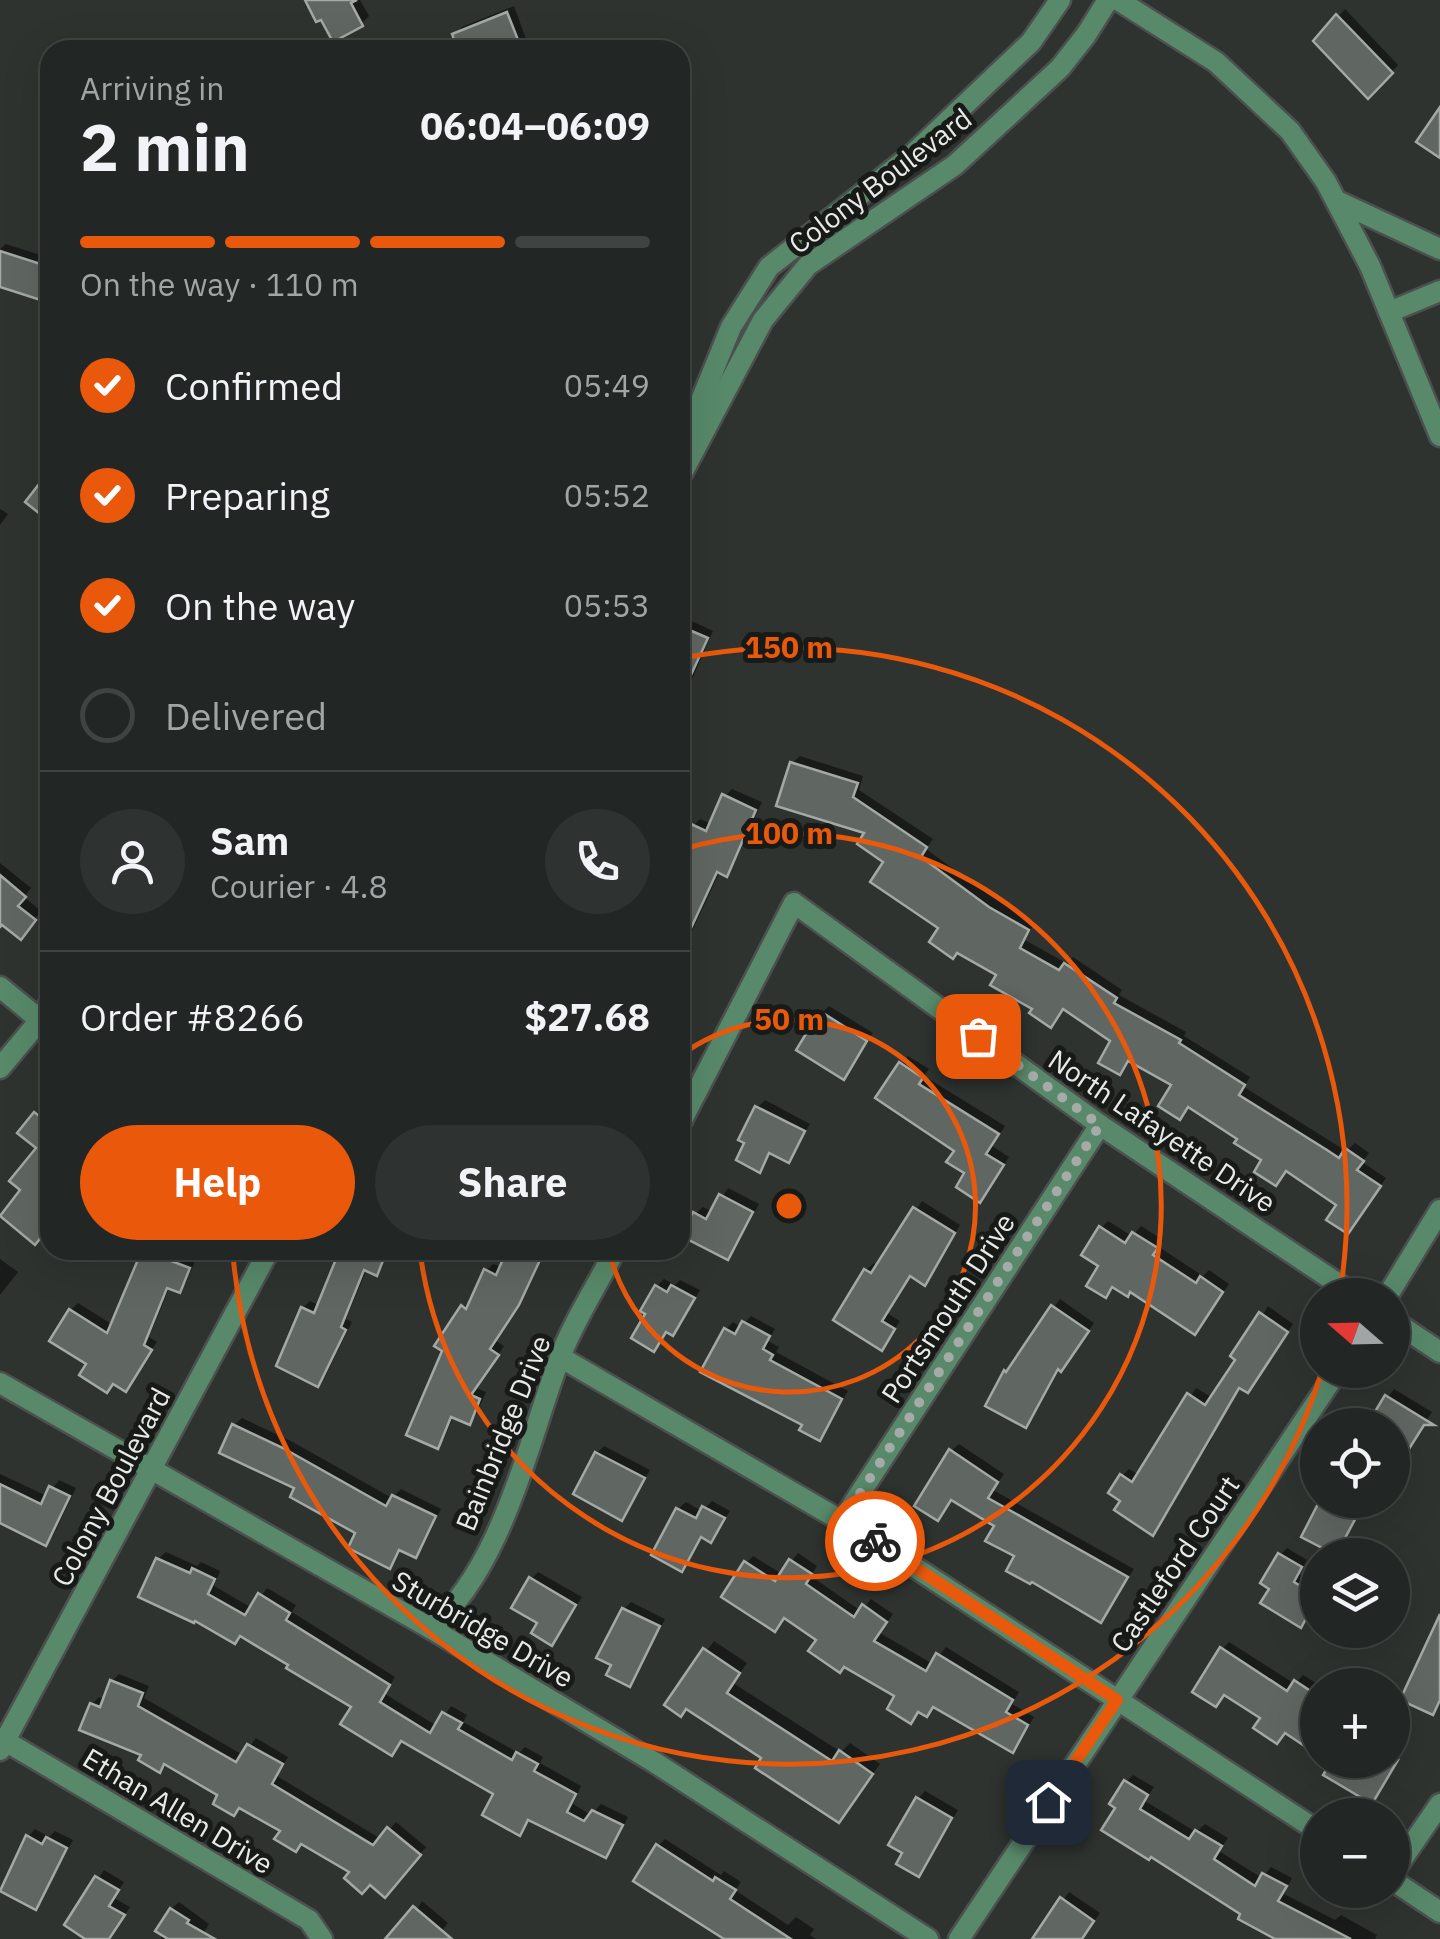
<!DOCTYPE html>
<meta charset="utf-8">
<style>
:root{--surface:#222624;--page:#2e3231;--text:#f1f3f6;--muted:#a2a5a6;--line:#3f4341;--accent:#ea580c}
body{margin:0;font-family:"IBM Plex Sans",sans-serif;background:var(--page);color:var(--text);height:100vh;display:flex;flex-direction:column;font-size:38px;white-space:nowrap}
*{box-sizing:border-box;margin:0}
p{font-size:32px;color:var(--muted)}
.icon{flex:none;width:55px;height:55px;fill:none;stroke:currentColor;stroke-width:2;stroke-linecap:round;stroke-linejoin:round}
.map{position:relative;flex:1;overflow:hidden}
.drawer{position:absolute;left:40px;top:40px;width:650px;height:1220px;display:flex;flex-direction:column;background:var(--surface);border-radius:30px;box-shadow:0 10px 40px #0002,0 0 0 2px var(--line)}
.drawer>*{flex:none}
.needle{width:65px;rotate:290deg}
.tools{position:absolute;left:1300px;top:1278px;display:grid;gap:20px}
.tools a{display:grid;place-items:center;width:110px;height:110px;border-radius:50%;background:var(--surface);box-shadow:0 10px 40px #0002,0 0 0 2px var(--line);font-size:50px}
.pin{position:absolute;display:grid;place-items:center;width:85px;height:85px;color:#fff;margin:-42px;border-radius:20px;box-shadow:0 5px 15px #0006}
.courier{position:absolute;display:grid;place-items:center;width:100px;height:100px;margin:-50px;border:8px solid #ea580c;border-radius:50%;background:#fff;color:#222;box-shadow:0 2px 12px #0007}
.head em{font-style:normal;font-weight:700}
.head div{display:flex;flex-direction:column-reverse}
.head{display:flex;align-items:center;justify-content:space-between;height:170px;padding:0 40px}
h1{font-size:65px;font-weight:700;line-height:75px}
.bar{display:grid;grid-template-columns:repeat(4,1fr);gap:15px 10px;align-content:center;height:120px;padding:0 40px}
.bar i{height:12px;border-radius:8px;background:var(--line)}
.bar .current{background:var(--accent)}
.bar p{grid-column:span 4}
.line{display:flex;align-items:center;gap:25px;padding:0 40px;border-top:2px solid var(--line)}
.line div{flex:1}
.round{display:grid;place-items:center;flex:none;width:105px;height:105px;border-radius:52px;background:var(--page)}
ol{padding:0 40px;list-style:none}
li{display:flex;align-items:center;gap:30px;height:110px}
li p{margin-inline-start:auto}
li .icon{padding:10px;border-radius:50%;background:var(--accent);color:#fff;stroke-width:4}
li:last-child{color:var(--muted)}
li i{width:55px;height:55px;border:5px solid var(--line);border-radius:50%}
.primary-button{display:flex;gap:20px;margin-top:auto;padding:20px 40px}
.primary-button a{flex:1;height:115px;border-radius:60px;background:var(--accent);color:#fff;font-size:40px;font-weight:700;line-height:115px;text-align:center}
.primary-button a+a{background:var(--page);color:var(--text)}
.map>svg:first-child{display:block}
.shadow{fill:#0007}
.building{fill:#606662;stroke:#a3a9a5;stroke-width:2.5}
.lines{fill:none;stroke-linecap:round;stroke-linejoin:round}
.street-casing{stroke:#4c504e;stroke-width:25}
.street{stroke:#58896a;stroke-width:20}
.done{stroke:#a7aba8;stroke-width:10;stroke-dasharray:0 18}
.route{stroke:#ea580c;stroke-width:12}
.ring{fill:none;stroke:#e8590c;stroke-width:5}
.labels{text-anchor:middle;stroke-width:10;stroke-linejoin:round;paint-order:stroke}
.street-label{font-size:28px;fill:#e8ebe9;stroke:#181a18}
.centre{fill:#e8590c;stroke:#181a18;stroke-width:5}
.ring-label{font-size:30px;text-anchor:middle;font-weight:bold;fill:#e8590c;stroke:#181a18;stroke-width:10;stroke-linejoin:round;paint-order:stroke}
</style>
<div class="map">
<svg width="1440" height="1939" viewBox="0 0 1440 1939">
<rect width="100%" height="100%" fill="#2e3330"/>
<g class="shadow">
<polygon points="308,0 360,0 369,16 361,24"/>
<polygon points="514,6 530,50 461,50 455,35 462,27"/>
<polygon points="1345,9 1398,65 1368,96 1316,41"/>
<polygon points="6,244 50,258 50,300 0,284 0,249"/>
<polygon points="0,509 8,514 0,525"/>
<polygon points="685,618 713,631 680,707 680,624"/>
<polygon points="800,756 863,776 859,790 933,839 926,849 996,900 1035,922 1025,940 1066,963 1073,957 1122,990 1119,995 1186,1032 1184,1036 1250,1077 1244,1087 1346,1151 1355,1143 1369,1153 1362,1162 1386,1178 1355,1224 1339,1204 1287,1169 1276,1183 1265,1160 1241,1138 1190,1105 1180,1117 1175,1085 1130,1060 1120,1072 1113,1040 1064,1007 1036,1008 942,927 887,861 868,832 792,763"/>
<polygon points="732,789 762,802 733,866 726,874 720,871 680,957 680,862 693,826 700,819 712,824 725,796"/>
<polygon points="50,797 50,826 39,821"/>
<polygon points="0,863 31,888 24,897 41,911 27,929 0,920"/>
<polygon points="680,971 691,976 680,998"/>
<polygon points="829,1006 873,1033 843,1077 822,1013"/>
<polygon points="908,1056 929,1069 924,1076 1005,1126 992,1146 1009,1157 987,1192 968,1173 957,1150 878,1098"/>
<polygon points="765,1100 810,1124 789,1160 772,1151 759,1170 757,1108"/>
<polygon points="43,1106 50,1112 50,1224 23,1190 39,1148 20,1133"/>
<polygon points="728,1188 759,1204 735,1249 728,1257 695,1214 703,1207 713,1212"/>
<polygon points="922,1201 960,1225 932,1276 925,1283 911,1274 887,1313 900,1321 882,1348 836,1319 866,1270 874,1263 878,1266"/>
<polygon points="1108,1221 1132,1236 1141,1226 1163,1240 1159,1247 1203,1276 1209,1270 1229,1284 1201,1324 1131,1290 1114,1286 1106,1294 1101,1228"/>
<polygon points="144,1250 189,1250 186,1257 195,1261 186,1283 179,1290 170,1286 149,1337 157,1342 125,1389 89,1363 71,1310 78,1303 113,1325"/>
<polygon points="345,1250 390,1250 376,1273 367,1269 346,1319 352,1322 325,1377 317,1384 303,1308 310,1301 320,1306"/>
<polygon points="510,1250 546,1250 525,1295 495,1340 504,1346 476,1388 486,1392 476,1415 469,1422 454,1415 444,1439 437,1446 463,1307 472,1301 486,1271 493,1264 502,1267"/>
<polygon points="0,1259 18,1272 0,1295"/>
<polygon points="664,1279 675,1285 680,1280 700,1290 680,1326 673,1333 668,1330 654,1349 648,1313 657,1286"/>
<polygon points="1060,1299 1094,1323 1068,1362 1060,1368 1033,1418 1026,1425 989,1405 1006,1372"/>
<polygon points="1268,1306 1293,1324 1254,1383 1241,1386 1209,1437 1212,1439 1169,1505 1172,1507 1153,1533 1124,1500 1122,1476 1129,1469 1139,1475 1196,1388 1213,1398"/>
<polygon points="751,1316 775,1329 768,1341 779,1347 776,1352 848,1391 820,1438 726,1329 733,1322 741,1327"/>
<polygon points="1394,1389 1432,1412 1394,1469 1392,1425 1368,1425"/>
<polygon points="242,1418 291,1441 392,1498 401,1489 441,1509 423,1547 416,1555 402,1548 389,1566 359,1532 298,1487 222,1451 234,1425"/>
<polygon points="959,1444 1004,1474 993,1490 1134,1569 1100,1620 1017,1555 997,1525 953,1498 938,1517 951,1451"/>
<polygon points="604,1446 650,1470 622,1518 597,1453"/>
<polygon points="0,1474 47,1496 59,1480 76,1488 53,1536 46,1543 0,1521"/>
<polygon points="1323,1500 1356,1500 1364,1505 1335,1553"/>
<polygon points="712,1501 730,1511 711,1540 703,1536 682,1569 678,1509 686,1502 702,1511"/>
<polygon points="1287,1548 1307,1560 1299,1574 1318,1585 1318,1601 1301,1625 1272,1588 1280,1555"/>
<polygon points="166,1552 197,1566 201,1562 220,1571 214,1586 252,1608 267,1588 296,1605 292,1612 395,1677 385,1694 437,1726 451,1706 467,1715 463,1722 519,1753 525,1747 543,1757 540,1763 581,1786 573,1804 591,1815 601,1804 628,1817 613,1848 606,1855 531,1818 519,1833 497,1793 403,1739 391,1753 354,1707 291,1664 242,1634 141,1596 158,1559"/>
<polygon points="798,1553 817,1566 811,1576 861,1611 871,1599 893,1614 880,1633 933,1664 946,1647 1019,1692 1012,1704 1034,1717 1019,1742 1012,1750 935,1705 927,1714 920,1710 911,1721 897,1695 819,1639 746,1563 753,1556 782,1574"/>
<polygon points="538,1572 582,1597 552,1643 540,1622 531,1579"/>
<polygon points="631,1602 665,1619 636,1676 629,1684 614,1664 624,1609"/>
<polygon points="714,1641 747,1663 733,1683 841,1752 850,1743 880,1764 839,1820 764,1758 688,1707 667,1704"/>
<polygon points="1229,1642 1295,1684 1303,1675 1319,1685 1318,1752 1263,1717 1222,1649"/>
<polygon points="119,1674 149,1686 144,1698 243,1755 256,1738 288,1757 277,1776 381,1839 396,1822 426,1847 391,1887 370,1882 166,1762 159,1770 92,1704 99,1697 105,1699 112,1681"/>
<polygon points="1392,1734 1408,1743 1371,1801 1330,1760 1392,1760"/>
<polygon points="1133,1775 1154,1787 1145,1801 1196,1832 1205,1824 1228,1838 1219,1851 1262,1878 1271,1867 1292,1878 1284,1894 1335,1920 1341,1915 1377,1935 1375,1939 1280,1939 1244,1913 1118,1808 1126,1782"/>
<polygon points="925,1791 958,1810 919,1874 918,1799"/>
<polygon points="35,1829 49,1837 55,1831 73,1840 42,1899 35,1907 28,1837"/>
<polygon points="665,1839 721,1875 724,1871 741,1882 735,1890 788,1925 796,1917 814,1929 810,1935 816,1939 727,1939 658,1846"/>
<polygon points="104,1870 124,1882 114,1898 130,1907 110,1939 90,1939 67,1924"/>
<polygon points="1069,1892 1100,1913 1082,1939 1035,1939"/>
<polygon points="422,1901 448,1923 435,1939 399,1939"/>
<polygon points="179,1902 209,1924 200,1939 161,1939 171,1909"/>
</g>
<g class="building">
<polygon points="305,0 357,0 351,3 363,26 333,42 321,20 316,22"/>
<polygon points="507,12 522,50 458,50 452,34"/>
<polygon points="1336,14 1393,73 1368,99 1313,41"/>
<polygon points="1440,107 1440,158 1416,142"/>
<polygon points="0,251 50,267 50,303 0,287"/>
<polygon points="50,470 50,522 25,502"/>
<polygon points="680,626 708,638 680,699"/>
<polygon points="790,762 858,783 853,797 927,847 921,857 989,907 1029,930 1020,948 1059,970 1064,963 1117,998 1114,1003 1181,1040 1179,1043 1245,1085 1239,1095 1327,1150 1339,1158 1345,1148 1364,1161 1357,1170 1381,1186 1348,1234 1326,1220 1336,1205 1286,1171 1276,1186 1254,1172 1261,1160 1234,1143 1237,1139 1188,1107 1180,1120 1158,1106 1171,1085 1128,1061 1120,1075 1098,1063 1110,1041 1063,1009 1051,1028 1029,1013 1032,1009 990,985 996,975 957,953 953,959 929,942 938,928 870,882 883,862 857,844 864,833 776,806"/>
<polygon points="722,794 756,810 727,877 717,872 680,952 680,849 691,824 706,831"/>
<polygon points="0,875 26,897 18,906 36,920 21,940 2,925 0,927"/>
<polygon points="820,1011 867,1041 844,1080 796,1050"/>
<polygon points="899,1062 923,1078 919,1084 999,1134 986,1154 1004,1165 980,1203 956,1187 964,1173 946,1162 954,1151 875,1098"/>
<polygon points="755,1106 805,1131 789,1163 769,1153 760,1173 736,1160 744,1143 738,1140"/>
<polygon points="34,1112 50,1124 50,1226 35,1245 0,1216 20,1190 9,1181 36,1148 17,1133"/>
<polygon points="719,1194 753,1212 728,1260 681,1236 693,1212 706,1219"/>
<polygon points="913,1207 955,1233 925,1286 910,1276 882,1321 895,1329 882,1351 833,1320 864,1269 871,1273"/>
<polygon points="1099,1226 1125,1243 1132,1232 1158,1248 1153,1255 1196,1283 1200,1276 1223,1292 1195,1335 1130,1292 1128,1297 1112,1287 1106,1298 1086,1286 1098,1266 1081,1255"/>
<polygon points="142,1250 190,1268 180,1293 167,1288 144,1345 152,1350 126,1392 113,1384 107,1393 79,1375 86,1364 49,1341 69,1309 107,1333"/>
<polygon points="317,1250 372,1250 384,1258 377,1276 364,1270 341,1327 346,1330 318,1387 276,1366 301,1307 314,1313 336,1259"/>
<polygon points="507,1250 518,1250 540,1260 519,1305 490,1349 499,1355 471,1395 480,1399 470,1425 451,1417 438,1449 406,1435 442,1351 434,1346 461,1305 466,1309 484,1269 496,1275"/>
<polygon points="655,1285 667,1292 671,1285 695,1298 673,1336 666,1332 654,1352 631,1338 645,1314 640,1311"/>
<polygon points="1051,1305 1089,1331 1061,1372 1058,1369 1026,1428 985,1406 1004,1370 1006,1372"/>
<polygon points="1259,1312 1288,1332 1248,1393 1239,1388 1153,1536 1114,1510 1120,1501 1108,1493 1120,1474 1132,1482 1187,1393 1205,1405 1235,1360 1230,1356"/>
<polygon points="742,1321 770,1336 763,1349 773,1355 770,1360 842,1399 820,1441 799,1430 802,1425 700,1372 724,1328 735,1334"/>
<polygon points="1385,1395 1434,1425 1424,1425 1392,1476 1392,1425 1367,1425"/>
<polygon points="232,1424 283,1448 386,1506 392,1495 436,1516 416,1558 399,1550 390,1569 348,1548 355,1533 290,1497 294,1488 219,1453"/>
<polygon points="949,1449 998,1482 988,1498 1128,1577 1101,1623 1032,1582 1030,1584 1006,1571 1014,1556 985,1541 994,1526 951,1500 938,1521 914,1506"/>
<polygon points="595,1452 645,1478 622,1521 573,1494"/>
<polygon points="0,1484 41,1504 49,1486 70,1496 46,1546 0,1523"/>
<polygon points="1320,1500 1336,1500 1359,1512 1336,1555 1301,1537"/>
<polygon points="702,1506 725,1518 711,1543 701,1537 682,1572 651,1555 676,1508 696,1518"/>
<polygon points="1278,1553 1302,1567 1294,1582 1318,1596 1301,1628 1260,1603 1269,1589 1260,1583"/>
<polygon points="156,1558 190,1573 192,1568 215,1579 208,1594 245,1615 258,1593 290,1613 286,1620 390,1685 380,1702 430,1733 442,1712 462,1723 458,1729 512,1760 516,1752 538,1764 534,1771 576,1794 567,1812 584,1821 592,1810 623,1825 606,1858 528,1820 520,1836 482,1815 493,1794 401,1741 392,1756 340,1724 351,1707 286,1668 288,1665 240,1636 235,1644 195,1621 194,1623 138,1597"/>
<polygon points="789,1559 812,1574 806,1584 854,1617 862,1604 887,1622 874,1641 926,1671 936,1653 1013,1700 1006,1712 1028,1725 1013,1753 933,1707 927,1717 918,1712 911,1724 887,1709 894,1696 844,1667 840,1673 808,1651 816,1640 784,1618 775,1632 721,1597 744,1561 775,1581"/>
<polygon points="529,1577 576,1605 552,1646 531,1633 537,1623 511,1608"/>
<polygon points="622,1608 660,1626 630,1687 606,1675 611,1665 596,1658"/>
<polygon points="1440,1614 1440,1700 1433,1715 1400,1700"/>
<polygon points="1220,1647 1287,1691 1294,1680 1318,1696 1318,1755 1285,1733 1277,1744 1253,1728 1260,1718 1224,1695 1216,1707 1192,1692"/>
<polygon points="703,1648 740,1673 727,1693 832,1761 839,1750 873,1774 839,1823 755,1768 761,1758 686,1709 681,1717 664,1705"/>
<polygon points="110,1680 143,1693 138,1706 236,1762 247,1744 283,1764 272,1784 373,1845 387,1827 421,1855 385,1898 370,1885 362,1894 344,1878 349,1872 301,1844 296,1852 274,1839 280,1831 239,1808 234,1816 213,1804 217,1795 164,1764 160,1773 138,1760 141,1755 79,1730 90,1703 100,1707"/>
<polygon points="1332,1760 1398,1760 1372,1804 1323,1775"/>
<polygon points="1124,1780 1148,1795 1140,1809 1189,1839 1195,1830 1222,1846 1214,1859 1255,1886 1262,1873 1287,1886 1278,1901 1351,1939 1275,1939 1238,1919 1240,1914 1151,1857 1149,1860 1101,1830 1115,1808 1109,1804"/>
<polygon points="916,1797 952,1818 919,1877 896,1864 902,1853 888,1845"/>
<polygon points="26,1835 42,1844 46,1837 67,1848 36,1910 0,1891"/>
<polygon points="656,1844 713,1881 715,1877 736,1890 730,1899 791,1939 724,1939 633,1881"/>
<polygon points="95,1876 119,1890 109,1906 125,1915 109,1939 85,1939 64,1925"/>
<polygon points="1060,1897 1094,1921 1082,1939 1032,1939"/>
<polygon points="413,1906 452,1939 385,1939"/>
<polygon points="170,1908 189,1920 187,1923 215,1939 168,1939 155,1931"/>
</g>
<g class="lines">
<defs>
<g id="street">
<polyline points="1118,0 1216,62 1290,131 1326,182 1370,266 1440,436"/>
<polyline points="1337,201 1440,249"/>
<polyline points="1389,312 1440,291"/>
<polyline points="680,452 731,327 769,267 914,153 1031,42 1060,0"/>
<polyline points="680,477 763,320 808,265 955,165 1060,68 1086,35 1108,0"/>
<polyline points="0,987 40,1020"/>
<polyline points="0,1068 40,1020 50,1002"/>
<polyline points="680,1124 794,903 1100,1125 1355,1295"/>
<polyline points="1388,1295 1440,1210"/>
<polyline points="1392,1320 1440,1352"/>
<polyline points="560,1357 864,1534 1318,1831"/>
<polyline points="0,1383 430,1628 654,1762 928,1939"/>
<polyline points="842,1521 1100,1125"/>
<path d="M430,1628C501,1571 528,1443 559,1360C573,1322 597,1286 615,1250"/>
<polyline points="0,1738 309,1920 322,1939"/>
<polyline points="0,1750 269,1250"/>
<polyline points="1392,1874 1440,1804"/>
<polyline points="1392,1880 1440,1912"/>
<polyline points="959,1939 1338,1370"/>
</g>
</defs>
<use href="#street" class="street-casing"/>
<use href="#street" class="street"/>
</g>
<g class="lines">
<polyline class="done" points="875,1541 842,1521 1100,1125 978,1036"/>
<polyline class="route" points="875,1541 1117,1700 1048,1802"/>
</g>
<g class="ring">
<path d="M681 1055A186 186 0 1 1 609 1251"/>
<path d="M680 850A372 372 0 1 1 420 1251"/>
<path d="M1321 1374A558 558 0 0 1 233 1255M683 658A558 558 0 0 1 1340 1293"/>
</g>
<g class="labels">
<g class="street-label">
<text transform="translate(880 181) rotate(-37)" y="10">Colony Boulevard</text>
<text transform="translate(1162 1131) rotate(34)" y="10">North Lafayette Drive</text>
<text transform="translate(948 1308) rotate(-57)" y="10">Portsmouth Drive</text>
<text transform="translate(503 1433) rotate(-68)" y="10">Bainbridge Drive</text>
<text transform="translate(111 1487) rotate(-62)" y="10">Colony Boulevard</text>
<text transform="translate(1175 1564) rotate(-56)" y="10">Castleford Court</text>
<text transform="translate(483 1629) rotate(30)" y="10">Sturbridge Drive</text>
<text transform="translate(178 1811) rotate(31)" y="10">Ethan Allen Drive</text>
</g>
</g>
<circle cx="789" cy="1206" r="15" class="centre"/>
<g class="ring-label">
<text x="789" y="658">150 m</text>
<text x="789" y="844">100 m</text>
<text x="789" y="1030">50 m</text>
</g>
</svg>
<div class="tools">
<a><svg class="needle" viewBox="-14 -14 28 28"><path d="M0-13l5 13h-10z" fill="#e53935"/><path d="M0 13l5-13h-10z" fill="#a2a5a6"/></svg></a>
<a><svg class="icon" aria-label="locate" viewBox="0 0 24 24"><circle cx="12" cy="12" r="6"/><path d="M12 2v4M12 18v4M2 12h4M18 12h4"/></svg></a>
<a><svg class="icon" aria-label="layers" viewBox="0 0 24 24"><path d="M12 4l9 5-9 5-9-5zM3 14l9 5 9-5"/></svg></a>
<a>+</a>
<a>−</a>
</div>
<div class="pin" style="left:978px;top:1036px;background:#ea580c"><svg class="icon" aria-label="bag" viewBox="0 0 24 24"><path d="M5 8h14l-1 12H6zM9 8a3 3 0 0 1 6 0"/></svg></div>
<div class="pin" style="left:1048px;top:1802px;background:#1f2937"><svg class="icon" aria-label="home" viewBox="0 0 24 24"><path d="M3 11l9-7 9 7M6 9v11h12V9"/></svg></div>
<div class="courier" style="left:875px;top:1541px"><svg class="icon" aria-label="bike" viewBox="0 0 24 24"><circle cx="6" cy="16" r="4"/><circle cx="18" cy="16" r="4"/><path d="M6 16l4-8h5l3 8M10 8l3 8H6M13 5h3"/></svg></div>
<section class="drawer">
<div class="head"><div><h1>2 min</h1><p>Arriving in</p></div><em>06:04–06:09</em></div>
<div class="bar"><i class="current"></i><i class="current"></i><i class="current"></i><i></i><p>On the way · 110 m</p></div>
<ol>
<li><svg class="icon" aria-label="check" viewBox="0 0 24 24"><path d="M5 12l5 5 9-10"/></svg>Confirmed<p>05:49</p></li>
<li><svg class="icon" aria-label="check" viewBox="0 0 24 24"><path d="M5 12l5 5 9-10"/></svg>Preparing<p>05:52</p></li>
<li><svg class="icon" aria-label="check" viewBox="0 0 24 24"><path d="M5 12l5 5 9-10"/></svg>On the way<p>05:53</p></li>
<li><i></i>Delivered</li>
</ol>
<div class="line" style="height:180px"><a class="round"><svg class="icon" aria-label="person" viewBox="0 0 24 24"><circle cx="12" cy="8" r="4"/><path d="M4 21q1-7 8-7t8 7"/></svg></a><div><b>Sam</b><p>Courier · 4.8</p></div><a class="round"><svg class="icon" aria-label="phone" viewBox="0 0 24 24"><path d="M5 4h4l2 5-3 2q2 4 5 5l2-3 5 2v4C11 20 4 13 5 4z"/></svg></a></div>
<div class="line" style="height:130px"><div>Order #8266</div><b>$27.68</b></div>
<div class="primary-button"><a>Help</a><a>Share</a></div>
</section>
</div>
